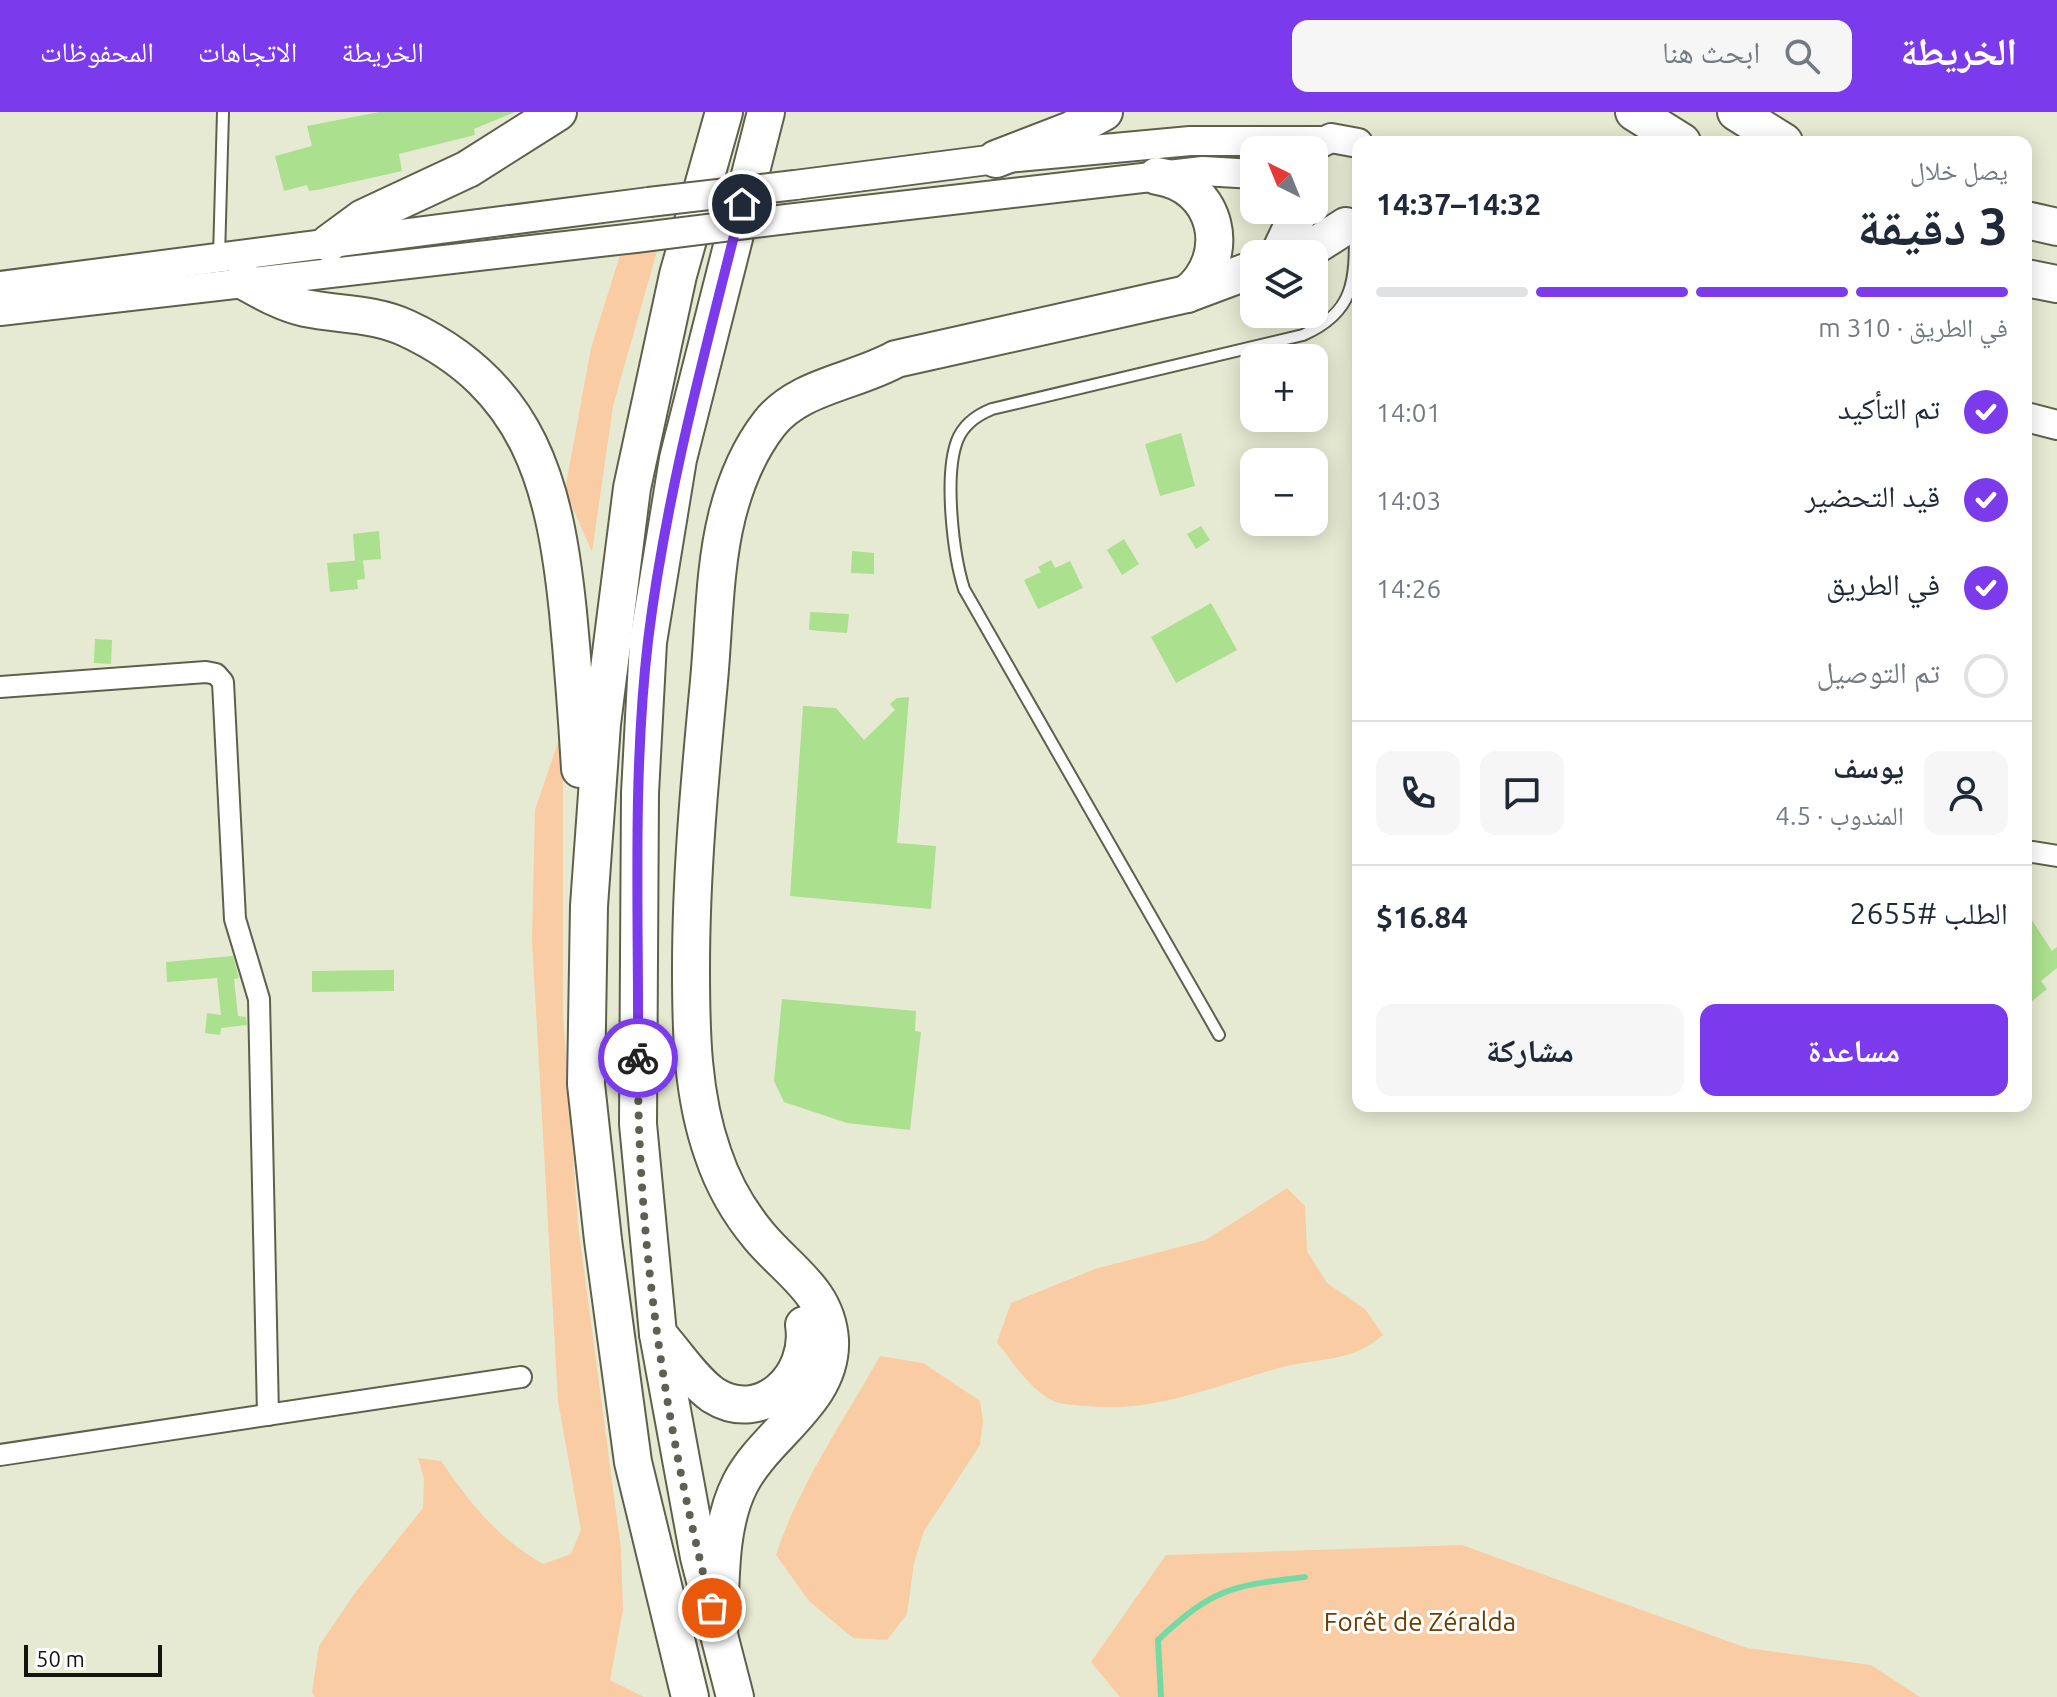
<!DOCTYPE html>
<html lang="ar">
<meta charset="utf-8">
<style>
:root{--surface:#fff;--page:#f6f6f7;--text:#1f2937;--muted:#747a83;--line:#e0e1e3;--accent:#7c3aed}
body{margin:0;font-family:Ubuntu,"Noto Naskh Arabic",sans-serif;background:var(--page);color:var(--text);direction:rtl;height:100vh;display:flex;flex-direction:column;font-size:30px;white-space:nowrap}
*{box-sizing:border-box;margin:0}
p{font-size:26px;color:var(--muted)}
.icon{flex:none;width:44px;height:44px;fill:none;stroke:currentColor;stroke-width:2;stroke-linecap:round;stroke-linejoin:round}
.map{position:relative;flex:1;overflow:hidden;direction:ltr}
.side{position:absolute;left:1352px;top:24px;width:680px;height:976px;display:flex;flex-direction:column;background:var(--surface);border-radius:16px;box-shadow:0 4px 20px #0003;direction:rtl}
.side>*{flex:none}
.needle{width:52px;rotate:317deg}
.buttons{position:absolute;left:1240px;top:24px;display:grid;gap:16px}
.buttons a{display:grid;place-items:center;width:88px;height:88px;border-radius:16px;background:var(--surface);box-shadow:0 4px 20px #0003;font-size:40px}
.scale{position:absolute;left:24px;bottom:20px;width:138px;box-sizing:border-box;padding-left:8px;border:4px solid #14150d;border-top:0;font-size:22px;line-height:28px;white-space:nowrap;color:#14150d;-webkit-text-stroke:6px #fff;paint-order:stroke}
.pin{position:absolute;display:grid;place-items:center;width:68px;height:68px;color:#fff;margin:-34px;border:4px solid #fff;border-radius:50%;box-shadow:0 2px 8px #0007}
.courier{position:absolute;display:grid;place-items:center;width:80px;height:80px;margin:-40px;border:6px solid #7c3aed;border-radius:50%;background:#fff;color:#222;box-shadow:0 2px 10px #0007}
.head em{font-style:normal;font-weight:700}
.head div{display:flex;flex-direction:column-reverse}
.head{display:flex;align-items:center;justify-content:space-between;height:136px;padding:0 24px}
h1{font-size:52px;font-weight:700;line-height:60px}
.bar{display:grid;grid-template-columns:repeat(4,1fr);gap:12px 8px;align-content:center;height:96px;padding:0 24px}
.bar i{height:10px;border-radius:6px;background:var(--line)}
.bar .active{background:var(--accent)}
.bar p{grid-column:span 4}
.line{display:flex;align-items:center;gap:20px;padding:0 24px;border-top:2px solid var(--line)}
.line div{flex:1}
.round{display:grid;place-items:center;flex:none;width:84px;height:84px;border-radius:16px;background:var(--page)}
ol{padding:0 24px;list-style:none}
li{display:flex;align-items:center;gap:24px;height:88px}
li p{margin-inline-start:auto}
li .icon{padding:8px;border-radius:50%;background:var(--accent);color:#fff;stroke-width:4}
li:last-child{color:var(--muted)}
li i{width:44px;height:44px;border:4px solid var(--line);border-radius:50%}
.primary-button{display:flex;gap:16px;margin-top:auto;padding:16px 24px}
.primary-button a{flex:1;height:92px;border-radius:16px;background:var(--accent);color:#fff;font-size:32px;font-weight:700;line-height:92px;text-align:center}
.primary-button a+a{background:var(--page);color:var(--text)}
header{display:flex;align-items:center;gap:48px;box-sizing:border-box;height:112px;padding:0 40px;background:var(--accent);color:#fff}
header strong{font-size:38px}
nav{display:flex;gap:44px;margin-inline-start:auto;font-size:28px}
.search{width:560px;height:72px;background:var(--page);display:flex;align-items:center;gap:20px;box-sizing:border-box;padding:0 28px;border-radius:16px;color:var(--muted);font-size:30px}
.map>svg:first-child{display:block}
.green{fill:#f9cca3}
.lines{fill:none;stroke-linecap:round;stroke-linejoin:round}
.stream{stroke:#74daa5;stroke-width:6}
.building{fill:#aae08e}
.service-casing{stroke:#5e604c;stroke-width:14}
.minor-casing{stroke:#5e604c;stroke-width:24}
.secondary-casing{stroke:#5e604c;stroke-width:32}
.motorway-casing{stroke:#5e604c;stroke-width:40}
.service{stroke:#fff;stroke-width:10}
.minor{stroke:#fff;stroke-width:20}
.secondary{stroke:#fff;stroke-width:28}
.motorway{stroke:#fff;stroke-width:36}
.secondary-bridge-casing{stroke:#5e604c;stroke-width:32;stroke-linecap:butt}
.secondary-bridge{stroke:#fff;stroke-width:28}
.done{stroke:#5e6052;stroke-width:8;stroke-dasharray:0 14.4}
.route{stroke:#7c3aed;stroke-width:10}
.labels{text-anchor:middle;stroke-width:6;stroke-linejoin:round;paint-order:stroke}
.park-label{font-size:26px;fill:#6c3e02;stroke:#fff}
</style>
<header>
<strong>الخريطة</strong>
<div class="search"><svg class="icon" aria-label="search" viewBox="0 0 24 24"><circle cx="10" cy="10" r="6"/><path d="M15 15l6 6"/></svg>ابحث هنا</div>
<nav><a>الخريطة</a><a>الاتجاهات</a><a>المحفوظات</a></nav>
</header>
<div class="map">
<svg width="2057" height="1585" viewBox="0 0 2057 1585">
<rect width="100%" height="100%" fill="#e7ead2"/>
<g class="green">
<polygon points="659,132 613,294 592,440 565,378 591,236 621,140"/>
<path d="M563,616V902L578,1113L621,1437L623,1498L610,1568L644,1585H315L312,1580L319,1534L355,1481L423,1396L424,1367L418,1346L441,1349C472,1393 496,1425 543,1452L571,1442L581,1418L558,1289L532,828L535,698Z"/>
<path d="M1287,1076L1305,1094L1307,1139L1327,1171L1365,1197L1383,1223C1354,1249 1323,1246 1287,1254C1220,1271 1157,1302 1086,1294C1077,1293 1064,1293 1056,1290C1032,1281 1012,1249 997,1230L1011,1191L1095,1157L1206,1128Z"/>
<path d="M880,1244L923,1251L980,1289L983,1309L980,1333L924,1419L914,1451L907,1502L887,1528L853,1526L809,1489L776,1443C800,1371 843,1310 880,1244Z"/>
<polygon points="1462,1433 1747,1536 1871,1553 1920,1585 1120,1585 1091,1550 1166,1443"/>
</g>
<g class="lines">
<path class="stream" d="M1161,1585L1158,1528C1213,1476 1231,1474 1305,1465"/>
</g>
<g class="building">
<polygon points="379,0 515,0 474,17 475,23 399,42 402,59 317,78 309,79 307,73 284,79 275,44 312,34 307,14"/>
<polygon points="1181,321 1195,374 1160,384 1145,332"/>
<polygon points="1201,414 1210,428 1196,437 1187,422"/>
<polygon points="379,419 381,447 355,449 353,422"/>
<polygon points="1124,427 1139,452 1122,463 1107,438"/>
<polygon points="852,439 874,441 874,462 851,461"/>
<polygon points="363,448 365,467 357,468 358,477 330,480 327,451"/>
<polygon points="1051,448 1055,456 1070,449 1083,476 1038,497 1024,468 1041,460 1038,455"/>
<polygon points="1211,491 1237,538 1176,571 1151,525"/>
<polygon points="810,500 849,502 847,521 809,518"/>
<polygon points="95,527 112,528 111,552 94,551"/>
<polygon points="909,585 897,731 936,734 931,797 790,784 803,594 836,596 864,628 895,598 890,592 897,586"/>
<polygon points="2026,799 2052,839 2057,835 2057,856 2041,869 2047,877 2026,894"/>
<polygon points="233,844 239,866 234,867 238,904 246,905 247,913 221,916 220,923 205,921 207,901 221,903 217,866 167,870 166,850"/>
<polygon points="394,858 394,879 312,880 312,859"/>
<polygon points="782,887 916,899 915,919 921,920 910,1018 847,1011 784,990 774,969"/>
</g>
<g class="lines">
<defs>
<g id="service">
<polyline points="219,145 223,0"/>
<path d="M1219,923L964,477C953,442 944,364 957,329C963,313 977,303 992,297L1303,223C1355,200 1355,169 1355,117"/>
</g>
<g id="minor">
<polyline points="0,575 206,560 216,562 223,570 235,807 259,887 268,1303"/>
<polyline points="2026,739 2057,744"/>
<polyline points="0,1343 521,1265"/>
</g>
<g id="secondary">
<polyline points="1307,38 1331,26 1358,31"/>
<polyline points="795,73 996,47 1190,29 1320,29"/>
<polyline points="787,107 1203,59 1254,62"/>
<polyline points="0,174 649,90"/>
<polyline points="0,199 635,126"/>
<polyline points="2026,305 2057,313"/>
</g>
<g id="motorway">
<polyline points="1634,0 1682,30"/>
<polyline points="1736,0 1784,30"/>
<polyline points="996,47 1071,18 1104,0"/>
<path d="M1157,64C1218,73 1234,145 1187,182"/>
<polyline points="2026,108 2057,115"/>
<polyline points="329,131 363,106 468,57 558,0"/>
<polyline points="1279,142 1300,98"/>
<polyline points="1294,142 1313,135 1346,114"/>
<polyline points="2026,166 2057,172"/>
<path d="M244,169C264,180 283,191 305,196C339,203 374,201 406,216C531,274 555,374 568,500C573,552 577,605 580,657"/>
<path d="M658,1222C675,1241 692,1268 713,1283C762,1314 812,1264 804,1213"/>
<path d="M719,1521C721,1474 718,1415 740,1372C765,1322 833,1289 830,1228C827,1179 787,1158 759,1124C739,1100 723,1072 713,1042C692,983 691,920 691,857C691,760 700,665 709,569C714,515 714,456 727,404C735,372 749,338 769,312C798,274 855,270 896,247L1187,182L1254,157"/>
<polyline points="690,1585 633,1350 603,1128 586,972 589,794 602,612 632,376 678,163 724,0"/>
<polyline points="735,1585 699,1445 658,1222 638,1012 640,681 648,530 678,347 766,0"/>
</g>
</defs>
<use href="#service" class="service-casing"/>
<use href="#minor" class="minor-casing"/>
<use href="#secondary" class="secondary-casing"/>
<use href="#motorway" class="motorway-casing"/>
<use href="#service" class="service"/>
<use href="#minor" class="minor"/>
<use href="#secondary" class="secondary"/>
<use href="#motorway" class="motorway"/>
<defs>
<g id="secondary-bridge">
<polyline points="649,90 795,73"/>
<polyline points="635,126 787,107"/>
</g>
</defs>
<use href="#secondary-bridge" class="secondary-bridge-casing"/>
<use href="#secondary-bridge" class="secondary-bridge"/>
</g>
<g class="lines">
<path class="done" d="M638,946C637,1128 666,1320 712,1496"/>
<path class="route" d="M638,946C639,808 632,666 648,529C666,381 706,236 742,92"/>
</g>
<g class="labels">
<g class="park-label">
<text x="1420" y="1519">Forêt de Zéralda</text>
</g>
</g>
</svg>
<div class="buttons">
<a><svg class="needle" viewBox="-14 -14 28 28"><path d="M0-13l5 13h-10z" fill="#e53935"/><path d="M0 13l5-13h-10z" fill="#747a83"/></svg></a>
<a><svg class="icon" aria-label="layers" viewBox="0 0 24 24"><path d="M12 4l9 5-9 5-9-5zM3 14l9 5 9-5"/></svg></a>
<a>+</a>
<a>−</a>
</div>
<div class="scale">50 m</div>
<div class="pin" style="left:712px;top:1496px;background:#ea580c"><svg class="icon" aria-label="bag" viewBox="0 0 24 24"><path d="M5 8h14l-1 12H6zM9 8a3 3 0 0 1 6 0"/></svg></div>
<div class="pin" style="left:742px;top:92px;background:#1f2937"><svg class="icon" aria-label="home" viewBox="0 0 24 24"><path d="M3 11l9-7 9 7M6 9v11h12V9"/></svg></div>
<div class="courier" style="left:638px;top:946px"><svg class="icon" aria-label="bike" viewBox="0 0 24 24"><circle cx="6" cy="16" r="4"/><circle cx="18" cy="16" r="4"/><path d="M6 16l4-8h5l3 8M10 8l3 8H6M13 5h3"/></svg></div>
<section class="side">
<div class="head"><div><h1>3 دقيقة</h1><p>يصل خلال</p></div><em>14:32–14:37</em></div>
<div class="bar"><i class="active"></i><i class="active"></i><i class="active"></i><i></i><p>في الطريق · 310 m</p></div>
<ol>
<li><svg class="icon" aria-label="check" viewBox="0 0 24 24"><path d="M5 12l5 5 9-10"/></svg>تم التأكيد<p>14:01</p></li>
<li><svg class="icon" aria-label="check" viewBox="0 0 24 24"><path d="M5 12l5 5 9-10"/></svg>قيد التحضير<p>14:03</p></li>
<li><svg class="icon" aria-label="check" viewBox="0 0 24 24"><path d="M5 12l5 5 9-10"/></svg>في الطريق<p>14:26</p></li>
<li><i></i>تم التوصيل</li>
</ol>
<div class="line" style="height:144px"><a class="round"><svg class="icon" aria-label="person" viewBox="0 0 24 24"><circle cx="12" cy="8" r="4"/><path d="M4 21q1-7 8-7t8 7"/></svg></a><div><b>يوسف</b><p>المندوب · 4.5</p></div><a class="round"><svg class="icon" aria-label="chat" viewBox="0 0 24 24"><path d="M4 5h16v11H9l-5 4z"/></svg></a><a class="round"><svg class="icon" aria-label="phone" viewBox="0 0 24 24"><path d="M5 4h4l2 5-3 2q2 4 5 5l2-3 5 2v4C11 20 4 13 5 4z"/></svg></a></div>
<div class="line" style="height:104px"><div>الطلب #2655</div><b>$16.84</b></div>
<div class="primary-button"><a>مساعدة</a><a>مشاركة</a></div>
</section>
</div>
